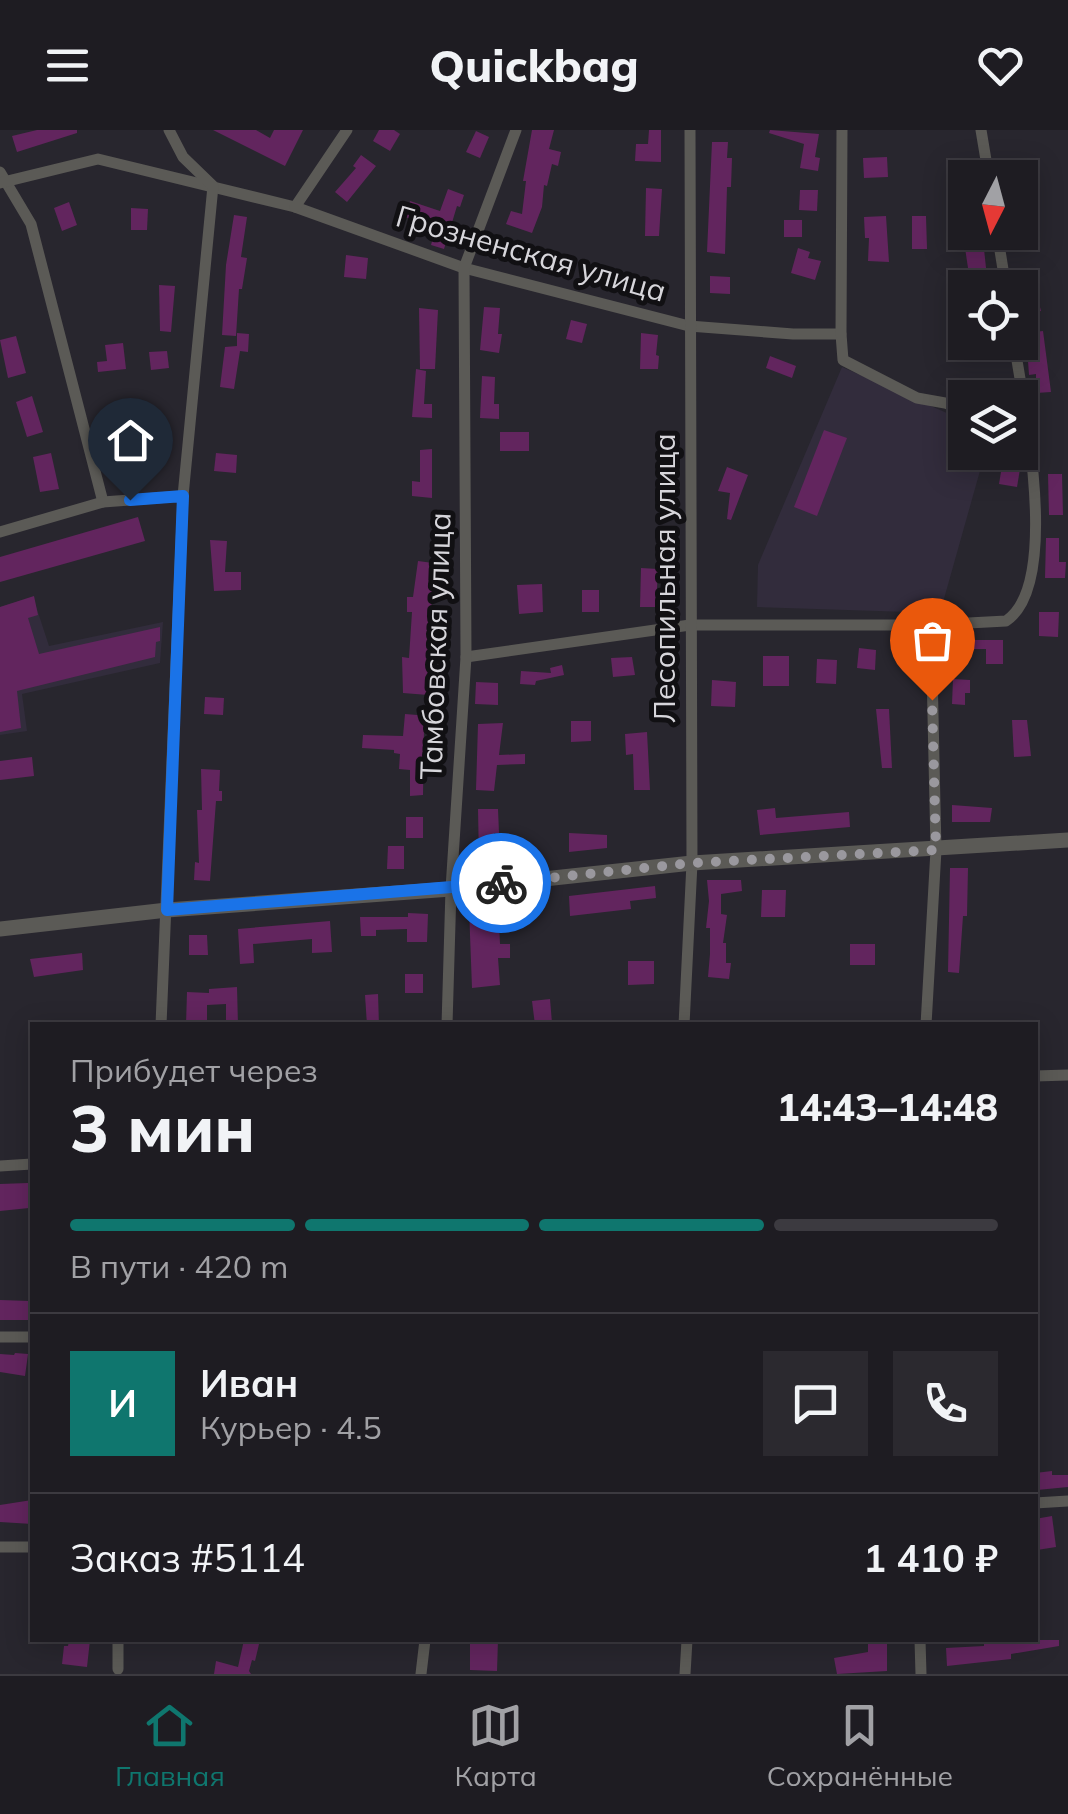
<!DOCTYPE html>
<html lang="ru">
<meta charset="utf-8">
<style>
:root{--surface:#1e1c22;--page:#2b292f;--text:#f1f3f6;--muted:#a1a1a5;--line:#3c3a40;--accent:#0f766e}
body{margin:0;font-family:Mulish,sans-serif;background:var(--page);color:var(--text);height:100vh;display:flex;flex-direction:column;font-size:38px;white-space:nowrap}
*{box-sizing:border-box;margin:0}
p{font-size:32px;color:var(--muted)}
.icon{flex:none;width:55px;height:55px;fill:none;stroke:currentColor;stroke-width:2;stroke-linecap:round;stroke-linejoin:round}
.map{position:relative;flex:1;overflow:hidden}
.sheet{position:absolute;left:30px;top:892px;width:1008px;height:620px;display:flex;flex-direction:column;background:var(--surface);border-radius:0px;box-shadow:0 5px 25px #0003,0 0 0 2px var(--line)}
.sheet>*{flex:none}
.needle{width:65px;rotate:186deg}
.fabs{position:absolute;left:948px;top:30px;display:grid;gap:20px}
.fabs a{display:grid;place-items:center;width:90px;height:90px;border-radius:0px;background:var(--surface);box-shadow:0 5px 25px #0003,0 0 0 2px var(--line);font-size:50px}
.pin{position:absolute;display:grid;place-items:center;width:85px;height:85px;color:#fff;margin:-102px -42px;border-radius:50% 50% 50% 0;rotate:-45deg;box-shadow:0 0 10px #0007}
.pin .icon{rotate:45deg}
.courier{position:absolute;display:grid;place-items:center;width:100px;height:100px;margin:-50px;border:8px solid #1a73e8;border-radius:50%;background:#fff;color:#222;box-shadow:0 2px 12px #0007}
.overview em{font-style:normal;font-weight:800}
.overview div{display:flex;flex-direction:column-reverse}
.overview{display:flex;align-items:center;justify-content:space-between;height:170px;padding:0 40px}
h1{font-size:65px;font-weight:800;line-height:75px}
.bar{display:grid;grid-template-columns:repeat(4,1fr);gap:15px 10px;align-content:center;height:120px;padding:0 40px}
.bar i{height:12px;border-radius:8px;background:var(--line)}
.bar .on{background:var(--accent)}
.bar p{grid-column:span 4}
.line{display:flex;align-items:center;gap:25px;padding:0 40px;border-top:2px solid var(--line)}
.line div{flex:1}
.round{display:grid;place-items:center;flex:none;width:105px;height:105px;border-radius:0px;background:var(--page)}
header{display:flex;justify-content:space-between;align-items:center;height:130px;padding:0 40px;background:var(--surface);font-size:45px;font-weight:800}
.menu{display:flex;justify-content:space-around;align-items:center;height:140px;border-top:2px solid var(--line);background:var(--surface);font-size:28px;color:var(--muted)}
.menu a{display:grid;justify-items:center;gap:5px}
.menu .on{color:var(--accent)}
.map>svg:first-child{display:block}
.industrial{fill:#322c3c}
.building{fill:#62255e}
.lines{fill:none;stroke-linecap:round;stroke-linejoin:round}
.minor{stroke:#5b5a56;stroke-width:11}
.tertiary{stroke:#5b5a56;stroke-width:15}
.done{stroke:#9a989e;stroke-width:10;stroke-dasharray:0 18}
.route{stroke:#1a73e8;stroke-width:12}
.labels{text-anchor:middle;stroke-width:10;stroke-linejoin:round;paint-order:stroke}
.street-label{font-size:30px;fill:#d7d6db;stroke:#111013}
</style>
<header><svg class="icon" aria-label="menu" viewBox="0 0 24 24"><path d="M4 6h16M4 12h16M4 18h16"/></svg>Quickbag<svg class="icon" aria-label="heart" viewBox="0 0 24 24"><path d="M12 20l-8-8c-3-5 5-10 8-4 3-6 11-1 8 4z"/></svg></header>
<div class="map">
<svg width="1068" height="1544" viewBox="0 0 1068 1544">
<rect width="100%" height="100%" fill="#28262e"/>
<g class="industrial">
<polygon points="842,237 965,291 965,322 985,323 940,483 757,477 758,435"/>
<polygon points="33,467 49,516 163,492 160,533 22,564 27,601 0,605 0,477"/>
</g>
<g class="building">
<polygon points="37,0 77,0 77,3 17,22 12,6"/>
<polygon points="213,0 256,0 270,8 274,0 303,0 285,36"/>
<polygon points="379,0 394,0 400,4 390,21 373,11"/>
<polygon points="532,0 554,0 549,19 561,22 558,36 552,34 547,56 544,55 542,77 532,103 506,94 511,81 522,84 526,51 523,51"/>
<polygon points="649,0 661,0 661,32 635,31 636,14 648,14"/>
<polygon points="770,0 819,4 815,27 820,28 818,41 800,38 804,14 769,3"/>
<polygon points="476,1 489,7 480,28 466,22"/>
<polygon points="712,12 728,12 727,28 732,28 731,57 727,57 725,124 707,122"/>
<polygon points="361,25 376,36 347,72 335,62 356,38 353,36"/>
<polygon points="887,27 888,47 864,48 863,28"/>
<polygon points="646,58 662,59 659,106 645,106"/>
<polygon points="448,59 464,65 460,77 457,76 444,119 431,115 436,97 405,87 410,71 440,81"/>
<polygon points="800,60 818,60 817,81 799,80"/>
<polygon points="69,72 77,95 62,101 54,78"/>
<polygon points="131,78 148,79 147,100 131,100"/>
<polygon points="1020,81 1024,81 1029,101 1035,100 1038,117 1018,120 1015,103 1020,102"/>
<polygon points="234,85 247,87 241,127 247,128 242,159 239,159 236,206 222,205 226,135"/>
<polygon points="886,86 889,132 868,131 869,108 865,108 864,87"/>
<polygon points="912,86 926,86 927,119 912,119"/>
<rect x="784" y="90" width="18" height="17"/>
<polygon points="983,110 988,156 971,158 964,111"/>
<polygon points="798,118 810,122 808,128 821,131 815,150 791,143"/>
<polygon points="346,125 368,128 366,149 344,147"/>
<polygon points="1030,138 1041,181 1021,184 1020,155 1017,156 1014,142"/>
<polygon points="710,146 730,147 730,164 710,163"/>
<polygon points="159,155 175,156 171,202 160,201"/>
<polygon points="484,177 500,178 498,204 502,204 499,223 480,220"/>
<polygon points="419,178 438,180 435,239 420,239"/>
<polygon points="571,190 587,194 582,213 566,209"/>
<polygon points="1043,201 1051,262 1036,263 1036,244 1029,245 1026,203"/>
<polygon points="237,203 249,204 248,222 240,221 234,259 220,257 225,217 237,216"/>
<polygon points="641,203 658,205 656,225 659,226 658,239 640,239"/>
<polygon points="16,206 26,243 8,248 0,210"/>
<polygon points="123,213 126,239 98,242 97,232 107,231 105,215"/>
<polygon points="167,221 169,238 151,240 149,222"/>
<polygon points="770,226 796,236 792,248 766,238"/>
<polygon points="416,239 426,241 424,274 432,274 432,288 412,287"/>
<polygon points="482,246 495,247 494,274 499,274 499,289 480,288"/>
<polygon points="32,266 43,302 27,307 16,272"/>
<polygon points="824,300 847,308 817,386 794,377"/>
<rect x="500" y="302" width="29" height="19"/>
<polygon points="135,307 144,336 125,342 116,314"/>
<polygon points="432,319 432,368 412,366 412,351 420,352 420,320"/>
<polygon points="51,323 59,359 40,362 33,327"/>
<polygon points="216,323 237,325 236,343 214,341"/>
<polygon points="1002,336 1020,339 1017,357 999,354"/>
<polygon points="727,337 748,345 731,390 727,389 730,363 718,361"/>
<polygon points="1048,344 1062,344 1063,385 1049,385"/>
<polygon points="138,387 145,411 0,452 0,427"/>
<polygon points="1046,408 1059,408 1059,432 1066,432 1065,448 1045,448"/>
<polygon points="210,410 227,411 225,442 241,442 241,460 214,461"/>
<polygon points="418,431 433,433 428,565 403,563 402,527 409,528 412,482 407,482 407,467 413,467"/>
<polygon points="641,438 658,439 656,477 640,477"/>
<polygon points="542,454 543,482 519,484 517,455"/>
<rect x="582" y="460" width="17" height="22"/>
<polygon points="34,466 38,485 28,488 39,524 160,497 160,511 156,512 155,527 17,561 21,598 0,602 0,477"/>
<polygon points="1039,482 1059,482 1058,507 1039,506"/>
<polygon points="954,505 969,506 969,510 1003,510 1003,534 986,534 986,519 953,519"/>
<polygon points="859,518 876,520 875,540 857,538"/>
<rect x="763" y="526" width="26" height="30"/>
<polygon points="632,527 635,545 613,547 611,528"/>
<polygon points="817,529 837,530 836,554 816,553"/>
<polygon points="562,535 564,545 536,551 535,555 520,554 521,541 551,543 550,538"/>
<polygon points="953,549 970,550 970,563 965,563 965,575 952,574"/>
<polygon points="712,550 736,552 735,577 711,576"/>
<polygon points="476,552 498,553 498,575 475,574"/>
<polygon points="205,567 224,568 223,585 204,584"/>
<polygon points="876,579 889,579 892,638 882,638"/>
<polygon points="405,584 430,586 428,600 424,599 423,665 410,666 410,640 399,639 400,624 394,623 394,620 362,618 363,605 403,606"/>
<polygon points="1012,590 1027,590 1031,626 1014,627"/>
<polygon points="571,591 591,591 591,611 571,612"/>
<polygon points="503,593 499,625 525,624 525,634 497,635 494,661 476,660 478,594"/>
<polygon points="647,602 650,660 634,660 633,624 626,625 625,604"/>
<polygon points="32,627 34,646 0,650 0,631"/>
<polygon points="201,639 220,640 219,661 222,661 222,671 216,671 210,751 194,750 195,732 199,733 197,680 202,680"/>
<polygon points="952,675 992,678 990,692 952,692"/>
<polygon points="775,678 776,688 849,682 850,697 760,705 757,680"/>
<polygon points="478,679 498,679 499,703 494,703 497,728 479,730"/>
<rect x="406" y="687" width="17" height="21"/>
<polygon points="569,703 607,705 607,718 569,722"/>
<polygon points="388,716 404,716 404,739 387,739"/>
<polygon points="950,738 968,738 967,786 963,786 959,843 948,842"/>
<polygon points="707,750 741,750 742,761 721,764 721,784 727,785 723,813 726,813 726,833 731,833 729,849 708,847 710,824 710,798 706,798 709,771"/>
<polygon points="655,756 656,768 630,771 631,779 570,786 569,766"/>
<polygon points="762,760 786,760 785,787 761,787"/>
<polygon points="488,774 498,774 500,814 510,814 510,828 498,828 500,855 472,858 469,778"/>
<polygon points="408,783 428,784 427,812 407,812 407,799 376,800 376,806 361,806 360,787 408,787"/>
<polygon points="330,791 332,822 312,823 312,809 253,814 254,833 240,834 238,799"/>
<polygon points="189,805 207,805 208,825 189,825"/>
<rect x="850" y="814" width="25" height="21"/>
<polygon points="82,823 83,840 34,847 30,829"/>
<polygon points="628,831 654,831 654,854 628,855"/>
<rect x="405" y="844" width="18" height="19"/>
<polygon points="237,857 238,895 226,895 226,874 207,875 207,895 186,895 187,862 209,863 209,859"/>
<polygon points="378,864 379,895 367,895 365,865"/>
<polygon points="550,869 552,893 535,895 532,871"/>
<polygon points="28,1053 29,1078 0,1081 0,1054"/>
<polygon points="0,1170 30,1171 31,1190 0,1190"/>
<polygon points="15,1223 28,1224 25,1246 0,1242 0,1224 14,1225"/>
<polygon points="1052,1341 1052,1345 1068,1345 1068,1357 1037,1360 1035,1343"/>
<polygon points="32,1370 32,1394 0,1392 0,1375"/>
<polygon points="1052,1386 1056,1417 1037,1420 1035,1389"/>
<polygon points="69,1510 90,1510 87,1537 62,1534 64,1516 68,1516"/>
<polygon points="244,1510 260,1510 255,1531 252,1530 249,1541 251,1544 214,1544 216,1531 238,1537"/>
<polygon points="470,1510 498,1510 497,1541 470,1540"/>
<polygon points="868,1510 887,1510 887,1541 837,1544 834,1528 868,1522"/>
<polygon points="984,1510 1059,1510 1059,1516 1011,1524 1011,1529 947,1536 946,1518 984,1516"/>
</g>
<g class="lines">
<g class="minor">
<polyline points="981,0 989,48"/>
<polyline points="0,42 31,94 103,372"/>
<polyline points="0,53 98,29 295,77 464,138 689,196 793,204 841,204 843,230 917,268 945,273 965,281"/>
<polyline points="295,77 347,0"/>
<polyline points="997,102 1006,158"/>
<polyline points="841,204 842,0"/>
<polyline points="0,402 103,372 183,366"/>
<path d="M466,527L690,495H931L1006,491C1062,454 1023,272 1014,212"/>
<polyline points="161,895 183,366 213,56 183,27 169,0"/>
<polyline points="447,895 451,759 466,527 464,138 516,0"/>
<polyline points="684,895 692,733 690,0"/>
<polyline points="926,895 936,720 931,495"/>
<polyline points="1035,946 1068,945"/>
<polyline points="0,1036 32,1034"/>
<polyline points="0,1207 32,1207"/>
<polyline points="1035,1373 1068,1371"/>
<polyline points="0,1417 32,1417"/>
<polyline points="920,1510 921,1544"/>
<polyline points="118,1539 118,1510"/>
<polyline points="421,1544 425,1510"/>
<polyline points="685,1544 687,1510"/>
</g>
<polyline class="tertiary" points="0,799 167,780 451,759 692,733 1068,710"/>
</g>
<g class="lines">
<polyline class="done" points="501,753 692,733 936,720 932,570"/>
<polyline class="route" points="130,370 183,366 167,780 501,753"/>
</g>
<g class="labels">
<g class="street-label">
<text transform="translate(531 124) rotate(16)" y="10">Грозненская улица</text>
<text transform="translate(665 448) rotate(-90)" y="10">Лесопильная улица</text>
<text transform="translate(436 516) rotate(-88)" y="10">Тамбовская улица</text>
</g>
</g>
</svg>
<div class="fabs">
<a><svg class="needle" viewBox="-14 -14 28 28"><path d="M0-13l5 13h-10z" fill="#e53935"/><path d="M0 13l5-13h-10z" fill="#a1a1a5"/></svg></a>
<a><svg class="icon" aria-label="locate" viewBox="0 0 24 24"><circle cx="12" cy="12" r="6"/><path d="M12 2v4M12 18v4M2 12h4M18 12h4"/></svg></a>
<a><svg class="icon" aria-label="layers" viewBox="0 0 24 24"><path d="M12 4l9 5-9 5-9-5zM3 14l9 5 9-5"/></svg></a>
</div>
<div class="pin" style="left:932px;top:570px;background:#ea580c"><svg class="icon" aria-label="bag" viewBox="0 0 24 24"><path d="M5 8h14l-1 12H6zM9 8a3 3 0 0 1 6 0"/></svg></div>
<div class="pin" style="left:130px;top:370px;background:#1f2937"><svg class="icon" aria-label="home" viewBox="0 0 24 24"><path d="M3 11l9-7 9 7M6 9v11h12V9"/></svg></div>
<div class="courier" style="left:501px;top:753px"><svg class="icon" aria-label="bike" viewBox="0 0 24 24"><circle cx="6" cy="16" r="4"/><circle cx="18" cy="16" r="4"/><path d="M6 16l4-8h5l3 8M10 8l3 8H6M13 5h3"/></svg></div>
<section class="sheet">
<div class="overview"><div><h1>3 мин</h1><p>Прибудет через</p></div><em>14:43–14:48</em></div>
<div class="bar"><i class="on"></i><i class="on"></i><i class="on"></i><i></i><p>В пути · 420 m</p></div>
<div class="line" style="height:180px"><b class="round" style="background:var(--accent);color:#fff">И</b><div><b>Иван</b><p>Курьер · 4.5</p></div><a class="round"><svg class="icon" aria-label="chat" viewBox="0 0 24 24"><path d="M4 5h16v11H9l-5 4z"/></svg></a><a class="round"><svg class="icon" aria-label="phone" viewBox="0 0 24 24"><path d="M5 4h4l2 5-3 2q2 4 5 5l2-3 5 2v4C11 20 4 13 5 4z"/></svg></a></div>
<div class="line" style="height:130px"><div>Заказ #5114</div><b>1 410 ₽</b></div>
</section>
</div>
<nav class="menu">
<a class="on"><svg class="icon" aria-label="home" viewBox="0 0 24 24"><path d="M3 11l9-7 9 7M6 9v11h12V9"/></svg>Главная</a>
<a><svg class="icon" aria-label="map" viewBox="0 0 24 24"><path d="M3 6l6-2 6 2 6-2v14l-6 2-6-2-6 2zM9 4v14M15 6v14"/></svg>Карта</a>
<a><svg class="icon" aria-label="saved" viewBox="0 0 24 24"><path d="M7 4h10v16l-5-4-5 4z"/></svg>Сохранённые</a>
</nav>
